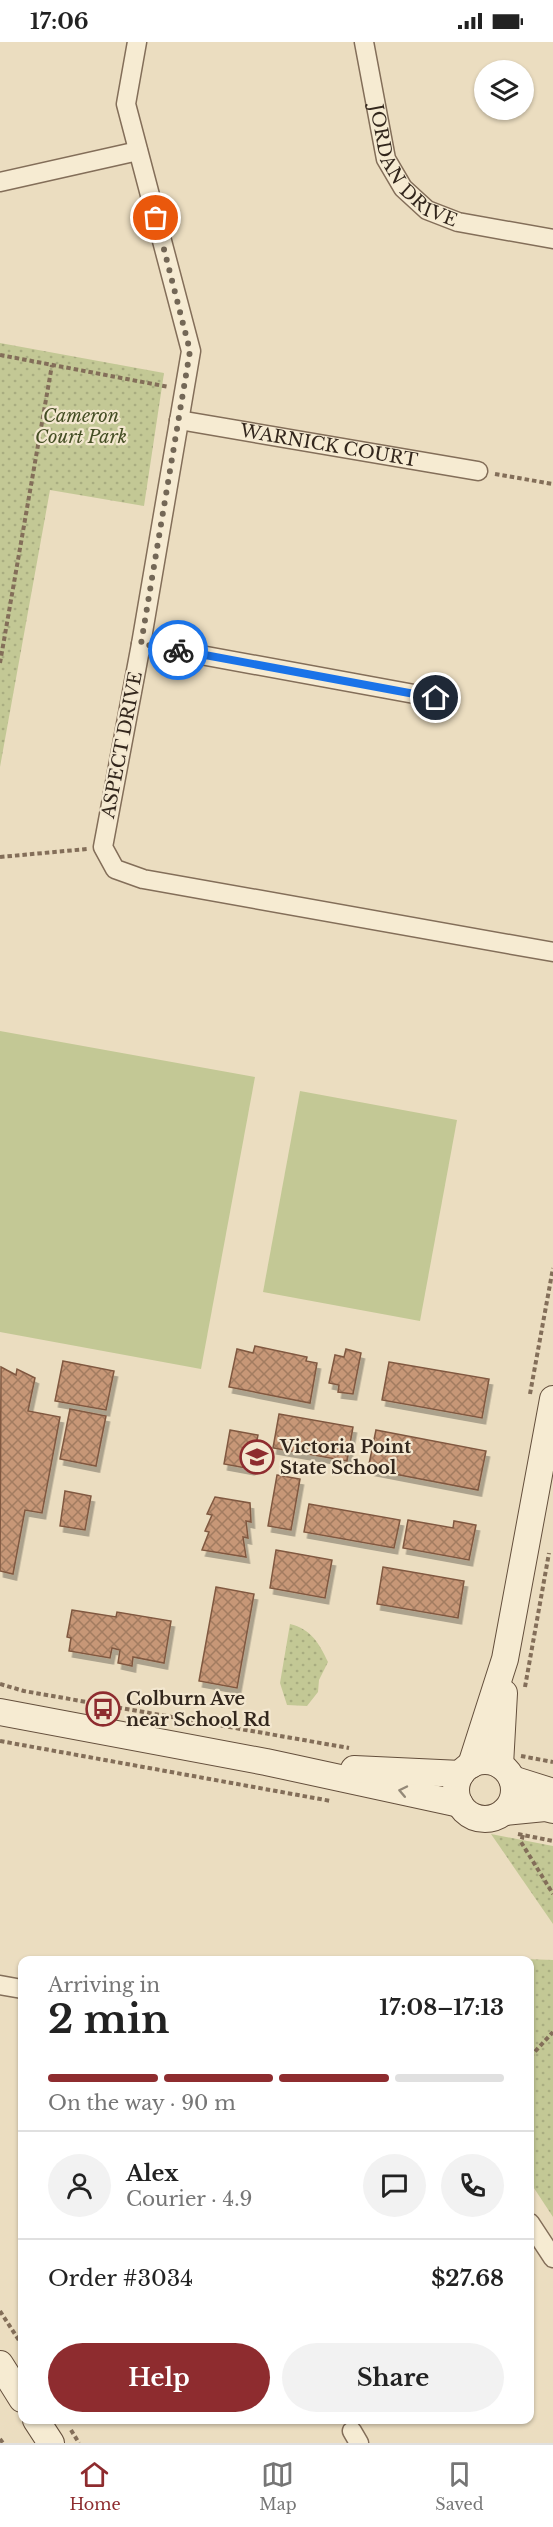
<!DOCTYPE html>
<meta charset="utf-8">
<style>
:root{--surface:#fff;--page:#f2f2f2;--text:#222;--muted:#767676;--line:#e0e0e0;--accent:#8e2c2f}
body{margin:0;font-family:"Libre Baskerville",serif;background:var(--page);color:var(--text);height:100vh;display:flex;flex-direction:column;font-size:22px;white-space:nowrap}
*{box-sizing:border-box;margin:0}
p{font-size:20px;color:var(--muted)}
.icon{flex:none;width:33px;height:33px;fill:none;stroke:currentColor;stroke-width:2;stroke-linecap:round;stroke-linejoin:round}
.map{position:relative;flex:1;overflow:hidden}
.panel{position:absolute;left:18px;top:1914px;width:516px;height:468px;display:flex;flex-direction:column;background:var(--surface);border-radius:12px;box-shadow:0 2px 4px #0004}
.panel>*{flex:none}
.controls{position:absolute;left:474px;top:18px;display:grid;gap:12px}
.controls a{display:grid;place-items:center;width:60px;height:60px;border-radius:50%;background:var(--surface);box-shadow:0 2px 4px #0004;font-size:30px}
.pin{position:absolute;display:grid;place-items:center;width:51px;height:51px;color:#fff;margin:-26px;border:3px solid #fff;border-radius:50%;box-shadow:0 2px 6px #0007}
.courier{position:absolute;display:grid;place-items:center;width:60px;height:60px;margin:-30px;border:4px solid #1a73e8;border-radius:50%;background:#fff;color:#222;box-shadow:0 2px 8px #0007}
.overview em{font-style:normal;font-weight:800}
.overview div{display:flex;flex-direction:column-reverse}
.overview{display:flex;align-items:center;justify-content:space-between;height:102px;padding:0 30px}
h1{font-size:39px;font-weight:800;line-height:45px}
.bar{display:grid;grid-template-columns:repeat(4,1fr);gap:9px 6px;align-content:center;height:72px;padding:0 30px}
.bar i{height:8px;border-radius:4px;background:var(--line)}
.bar .current{background:var(--accent)}
.bar p{grid-column:span 4}
.line{display:flex;align-items:center;gap:15px;padding:0 30px;border-top:2px solid var(--line)}
.line div{flex:1}
.round{display:grid;place-items:center;flex:none;width:63px;height:63px;border-radius:32px;background:var(--page)}
.primary-button{display:flex;gap:12px;margin-top:auto;padding:12px 30px}
.primary-button a{flex:1;height:69px;border-radius:36px;background:var(--accent);color:#fff;font-size:24px;font-weight:800;line-height:69px;text-align:center}
.primary-button a+a{background:var(--page);color:var(--text)}
.status{display:flex;justify-content:space-between;align-items:center;height:42px;padding:0 30px;background:var(--surface);direction:ltr}
.status svg{height:16px;fill:currentColor}
.tabs{display:flex;justify-content:space-around;align-items:center;height:84px;border-top:2px solid var(--line);background:var(--surface);font-size:16px;color:var(--muted)}
.tabs a{display:grid;justify-items:center;gap:3px}
.tabs .current{color:var(--accent)}
.map>svg:first-child{display:block}
.grass{fill:url(#grass-dots)}
.garden{fill:#c3c895}
.building{fill:url(#building-cross-hatch);stroke:#805840;stroke-width:1.5;filter:url(#shadow)}
.lines{fill:none;stroke-linecap:round;stroke-linejoin:round}
.street-casing{stroke:#836e59;stroke-width:21}
.secondary-casing{stroke:#644f3c;stroke-width:28}
.path{stroke:#836e59;stroke-width:4;stroke-dasharray:4.5 3;stroke-linecap:butt}
.street{stroke:#f6ebd2;stroke-width:18}
.secondary{stroke:#f6ebd2;stroke-width:26}
.oneway{stroke:#948978}
.done{stroke:#736756;stroke-width:6;stroke-dasharray:0 10.8}
.route{stroke:#1a73e8;stroke-width:8}
.labels{text-anchor:middle;stroke-width:4.5;stroke-linejoin:round;paint-order:stroke}
.street-label{font-size:18px;fill:#33271d;stroke:#f3e7cf}
.park-label{font-size:18px;font-style:italic;fill:#454e24;stroke:#f3e7cf}
.poi-label{font-size:18px;font-weight:bold;fill:#33271d;stroke:#f3e7cf;text-anchor:start}
</style>
<div class="status"><b>17:06</b><svg viewBox="0 0 49 12"><path d="M0 12V9h3v3zM5 12V6h3v6zM10 12V3h3v9zM15 12V0h3v12zM26 1h20v11H26zM47 4h2v5h-2z"/></svg></div>
<div class="map">
<svg width="553" height="2401" viewBox="0 0 553 2401">
<defs>
<pattern id="grass-dots" width="8" height="8" patternUnits="userSpaceOnUse" patternTransform="scale(1.5)"><rect width="8" height="8" fill="#c3c895"/><path d="M2 2h.1M6 6h.1" fill="none" stroke="#a8ac80" stroke-width="1.8" stroke-linecap="round"/></pattern>
<pattern id="building-cross-hatch" width="8" height="8" patternUnits="userSpaceOnUse" patternTransform="scale(1.5)"><rect width="8" height="8" fill="#c79777"/><path d="M0 0l8 8M0 8l8-8" fill="none" stroke="#a27b61"/></pattern>
<filter id="shadow"><feDropShadow dx="3.5" dy="6" stdDeviation="0" flood-color="#0004"/></filter>
</defs>
<rect width="100%" height="100%" fill="#ebddc0"/>
<g class="grass">
<polygon points="0,301 164,331 144,464 50,448 0,725"/>
<path d="M290,1582C311,1587 319,1601 328,1620L319,1638L318,1650L307,1664L287,1663L280,1641Z"/>
<polygon points="491,1792 553,1804 553,1882"/>
<polygon points="524,1917 553,1918 553,2175 530,2140 530,1918 523,1918"/>
</g>
<g class="garden">
<polygon points="0,989 255,1035 201,1327 0,1290"/>
<polygon points="300,1049 457,1078 420,1279 263,1250"/>
</g>
<g class="building">
<polygon points="255,1304 307,1315 306,1319 317,1321 310,1361 229,1345 237,1307 253,1311"/>
<polygon points="346,1307 361,1311 353,1352 338,1350 339,1343 329,1341 335,1313 344,1315"/>
<polygon points="63,1319 114,1329 106,1368 55,1359"/>
<polygon points="389,1320 489,1337 482,1376 382,1358"/>
<polygon points="1,1325 16,1333 17,1327 35,1336 28,1369 60,1375 42,1471 25,1468 13,1532 0,1529"/>
<polygon points="70,1367 106,1374 96,1424 60,1417"/>
<polygon points="279,1372 353,1385 347,1419 273,1406"/>
<polygon points="230,1388 258,1393 251,1427 224,1422"/>
<polygon points="376,1388 486,1409 478,1448 368,1427"/>
<polygon points="277,1433 300,1437 291,1488 268,1484"/>
<polygon points="65,1449 91,1454 85,1488 60,1484"/>
<polygon points="215,1455 250,1461 251,1480 246,1479 248,1496 243,1495 246,1515 202,1508 209,1490 205,1489 212,1473 207,1472"/>
<polygon points="309,1462 400,1478 394,1506 304,1490"/>
<polygon points="408,1478 453,1486 454,1479 476,1483 469,1518 403,1506"/>
<polygon points="276,1508 332,1518 325,1556 270,1546"/>
<polygon points="383,1525 464,1539 458,1576 377,1562"/>
<polygon points="216,1545 254,1552 237,1646 199,1639"/>
<polygon points="72,1568 116,1575 117,1570 171,1579 164,1621 133,1615 132,1624 118,1621 120,1608 112,1606 110,1616 69,1609 71,1596 67,1595"/>
</g>
<g class="lines">
<defs>
<g id="street">
<polyline points="137,0 126,62 191,309 141,602 103,805 115,827 143,837 553,910"/>
<path id="s1" d="M364,0L386,117L403,146L427,168L458,180L553,197"/>
<polyline points="0,140 138,109"/>
<path id="s2" d="M179,378L478,429"/>
<polyline points="141,602 436,656"/>
<polyline points="0,1943 22,1947"/>
<polyline points="530,2181 553,2216"/>
<polyline points="352,2389 359,2401"/>
</g>
<g id="secondary">
<polyline points="0,1670 266,1720 460,1762"/>
<circle cx="485" cy="1748" r="29"/>
<polyline points="471,1723 505,1617 553,1357"/>
<polyline points="500,1723 504,1651"/>
<polyline points="354,1727 461,1732"/>
<polyline points="512,1737 553,1750"/>
<polyline points="504,1770 545,1766 553,1768"/>
<polyline points="0,2322 22,2357"/>
<polyline points="36,2378 51,2401"/>
</g>
</defs>
<use href="#street" class="street-casing"/>
<use href="#secondary" class="secondary-casing"/>
<g class="path">
<polyline points="0,313 169,345"/>
<polyline points="495,432 553,442"/>
<polyline points="0,621 52,323"/>
<polyline points="0,815 87,807"/>
<polyline points="530,1352 553,1226"/>
<polyline points="0,1642 24,1649 349,1706"/>
<polyline points="525,1645 549,1511"/>
<polyline points="0,1699 331,1759"/>
<polyline points="521,1714 553,1720"/>
<polyline points="465,1783 490,1787"/>
<polyline points="518,1792 553,1799"/>
<polyline points="523,1793 521,1800 553,1852"/>
<polyline points="530,2015 553,1990"/>
<polyline points="0,2269 22,2303"/>
<polyline points="71,2388 79,2401"/>
<polyline points="0,2397 3,2401"/>
</g>
<use href="#street" class="street"/>
<use href="#secondary" class="secondary"/>
</g>
<defs><path id="oneway-chevron" d="M-2-3.5L2.5 0L-2 3.5" fill="none" stroke-width="1.6" stroke-linecap="round" stroke-linejoin="round" transform="scale(1.5)"/></defs>
<use class="oneway" href="#oneway-chevron" transform="translate(403 1749) rotate(-168)"/>
<g class="lines">
<polyline class="done" points="156,176 190,309 141,602 178,608"/>
<polyline class="route" points="178,608 436,656"/>
</g>
<defs>
<symbol id="school-ring" viewBox="-11 -11 22 22"><circle r="9.5" fill="#f3e7cf" stroke="#8e2c2f" stroke-width="1.5"/><path d="M0-5L7-2L0 1L-7-2ZM-4 1L0 2.5L4 1V4Q0 6-4 4Z" fill="#8e2c2f"/></symbol>
<symbol id="bus-ring" viewBox="-11 -11 22 22"><circle r="9.5" fill="#f3e7cf" stroke="#8e2c2f" stroke-width="1.5"/><path d="M-5-6H5V4H4V6H2V4H-2V6H-4V4H-5ZM-3.5-4V0h7V-4ZM-3.5 1.2v1.5H-2V1.2ZM2 1.2v1.5H3.5V1.2Z" fill="#8e2c2f"/></symbol>
</defs>
<g fill-rule="evenodd">
<use href="#school-ring" x="238" y="1396" width="38" height="38"/>
<use href="#bus-ring" x="84" y="1648" width="38" height="38"/>
</g>
<g class="labels">
<g class="street-label">
<text dy="6" stroke="none"><textPath href="#s1" startOffset="140">JORDAN DRIVE</textPath></text>
<text dy="6" stroke="none"><textPath href="#s2" startOffset="152">WARNICK COURT</textPath></text>
<text transform="translate(122 703) rotate(-79)" y="6">ASPECT DRIVE</text>
</g>
<g class="park-label">
<text x="81" y="380">Cameron<tspan x="81" dy="21">Court Park</tspan></text>
</g>
<g class="poi-label">
<text x="280" y="1411">Victoria Point<tspan x="280" dy="21">State School</tspan></text>
<text x="126" y="1663">Colburn Ave<tspan x="126" dy="21">near School Rd</tspan></text>
</g>
</g>
</svg>
<div class="controls">
<a><svg class="icon" aria-label="layers" viewBox="0 0 24 24"><path d="M12 4l9 5-9 5-9-5zM3 14l9 5 9-5"/></svg></a>
</div>
<div class="pin" style="left:156px;top:176px;background:#ea580c"><svg class="icon" aria-label="bag" viewBox="0 0 24 24"><path d="M5 8h14l-1 12H6zM9 8a3 3 0 0 1 6 0"/></svg></div>
<div class="pin" style="left:436px;top:656px;background:#1f2937"><svg class="icon" aria-label="home" viewBox="0 0 24 24"><path d="M3 11l9-7 9 7M6 9v11h12V9"/></svg></div>
<div class="courier" style="left:178px;top:608px"><svg class="icon" aria-label="bike" viewBox="0 0 24 24"><circle cx="6" cy="16" r="4"/><circle cx="18" cy="16" r="4"/><path d="M6 16l4-8h5l3 8M10 8l3 8H6M13 5h3"/></svg></div>
<section class="panel">
<div class="overview"><div><h1>2 min</h1><p>Arriving in</p></div><em>17:08–17:13</em></div>
<div class="bar"><i class="current"></i><i class="current"></i><i class="current"></i><i></i><p>On the way · 90 m</p></div>
<div class="line" style="height:108px"><a class="round"><svg class="icon" aria-label="person" viewBox="0 0 24 24"><circle cx="12" cy="8" r="4"/><path d="M4 21q1-7 8-7t8 7"/></svg></a><div><b>Alex</b><p>Courier · 4.9</p></div><a class="round"><svg class="icon" aria-label="chat" viewBox="0 0 24 24"><path d="M4 5h16v11H9l-5 4z"/></svg></a><a class="round"><svg class="icon" aria-label="phone" viewBox="0 0 24 24"><path d="M5 4h4l2 5-3 2q2 4 5 5l2-3 5 2v4C11 20 4 13 5 4z"/></svg></a></div>
<div class="line" style="height:78px"><div>Order #3034</div><b>$27.68</b></div>
<div class="primary-button"><a>Help</a><a>Share</a></div>
</section>
</div>
<nav class="tabs">
<a class="current"><svg class="icon" aria-label="home" viewBox="0 0 24 24"><path d="M3 11l9-7 9 7M6 9v11h12V9"/></svg>Home</a>
<a><svg class="icon" aria-label="map" viewBox="0 0 24 24"><path d="M3 6l6-2 6 2 6-2v14l-6 2-6-2-6 2zM9 4v14M15 6v14"/></svg>Map</a>
<a><svg class="icon" aria-label="saved" viewBox="0 0 24 24"><path d="M7 4h10v16l-5-4-5 4z"/></svg>Saved</a>
</nav>
